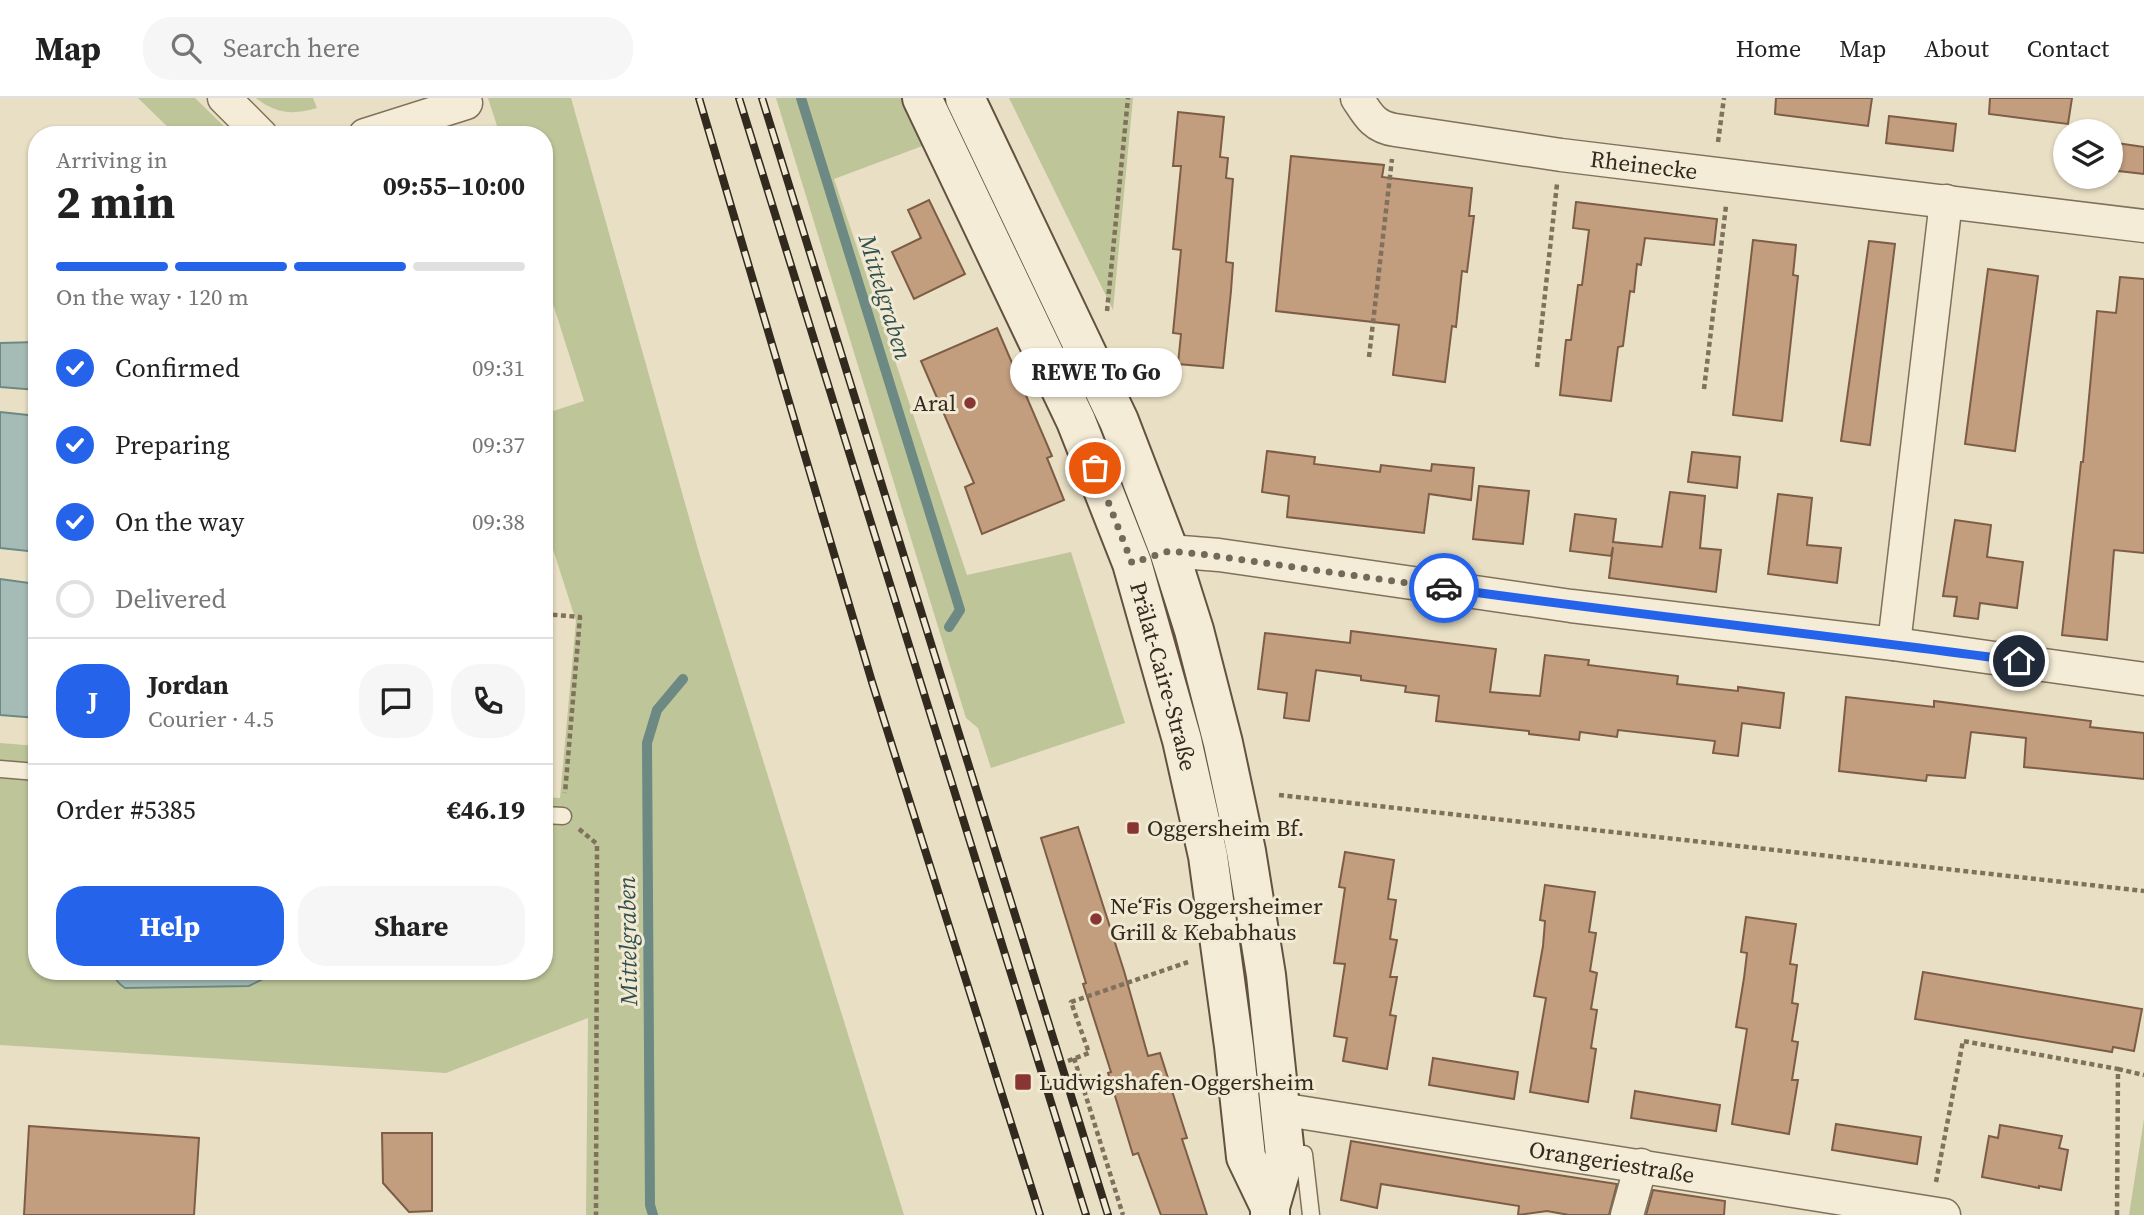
<!DOCTYPE html>
<meta charset="utf-8">
<style>
:root{--surface:#fff;--page:#f6f6f6;--text:#222;--muted:#767676;--line:#e0e0e0;--accent:#2563eb}
body{margin:0;font-family:"Source Serif 4",serif;background:var(--page);color:var(--text);height:100vh;display:flex;flex-direction:column;font-size:26px;white-space:nowrap}
*{box-sizing:border-box;margin:0}
p{font-size:23px;color:var(--muted)}
.icon{flex:none;width:38px;height:38px;fill:none;stroke:currentColor;stroke-width:2;stroke-linecap:round;stroke-linejoin:round}
.map{position:relative;flex:1;overflow:hidden}
.sheet{position:absolute;left:28px;top:28px;width:525px;height:854px;display:flex;flex-direction:column;background:var(--surface);border-radius:28px;box-shadow:0 2px 5px #0004}
.sheet>*{flex:none}
.controls{position:absolute;left:2053px;top:21px;display:grid;gap:14px}
.controls a{display:grid;place-items:center;width:70px;height:70px;border-radius:50%;background:var(--surface);box-shadow:0 2px 5px #0004;font-size:35px}
.pin{position:absolute;display:grid;place-items:center;width:60px;height:60px;color:#fff;margin:-30px;border:4px solid #fff;border-radius:50%;box-shadow:0 2px 7px #0007}
.courier{position:absolute;display:grid;place-items:center;width:70px;height:70px;margin:-35px;border:5px solid #2563eb;border-radius:50%;background:#fff;color:#222;box-shadow:0 2px 9px #0007}
.bubble{position:absolute;height:49px;border-radius:24px;background:var(--surface);box-shadow:0 2px 5px #0004;font-size:23px;font-weight:700;line-height:49px;text-align:center}
.overview em{font-style:normal;font-weight:700}
.overview div{display:flex;flex-direction:column-reverse}
.overview{display:flex;align-items:center;justify-content:space-between;height:119px;padding:0 28px}
h1{font-size:46px;font-weight:700;line-height:52px}
.bar{display:grid;grid-template-columns:repeat(4,1fr);gap:10px 7px;align-content:center;height:84px;padding:0 28px}
.bar i{height:9px;border-radius:5px;background:var(--line)}
.bar .selected{background:var(--accent)}
.bar p{grid-column:span 4}
.line{display:flex;align-items:center;gap:18px;padding:0 28px;border-top:2px solid var(--line)}
.line div{flex:1}
.round{display:grid;place-items:center;flex:none;width:74px;height:74px;border-radius:28px;background:var(--page)}
ol{padding:0 28px;list-style:none}
li{display:flex;align-items:center;gap:21px;height:77px}
li p{margin-inline-start:auto}
li .icon{padding:7px;border-radius:50%;background:var(--accent);color:#fff;stroke-width:4}
li:last-child{color:var(--muted)}
li i{width:38px;height:38px;border:4px solid var(--line);border-radius:50%}
.action{display:flex;gap:14px;margin-top:auto;padding:14px 28px}
.action a{flex:1;height:80px;border-radius:28px;background:var(--accent);color:#fff;font-size:28px;font-weight:700;line-height:80px;text-align:center}
.action a+a{background:var(--page);color:var(--text)}
header{display:flex;align-items:center;gap:42px;box-sizing:border-box;height:98px;padding:0 35px;background:var(--surface);border-bottom:2px solid var(--line)}
header strong{font-size:33px}
nav{display:flex;gap:38px;margin-inline-start:auto;font-size:24px}
.search{width:490px;height:63px;background:var(--page);display:flex;align-items:center;gap:18px;box-sizing:border-box;padding:0 24px;border-radius:28px;color:var(--muted);font-size:26px}
.map>svg:first-child{display:block}
.green{fill:#bec599}
.water{fill:#a5bcb6;stroke:#6d8983;stroke-width:2}
.lines{fill:none;stroke-linecap:round;stroke-linejoin:round}
.stream{stroke:#6d8983;stroke-width:10}
.building{fill:#c29d7e;stroke:#7d5d45;stroke-width:2}
.lane-casing{stroke:#80715c;stroke-width:19}
.street-casing{stroke:#80715c;stroke-width:35}
.secondary-casing{stroke:#625240;stroke-width:42}
.path{stroke:#80715c;stroke-width:4.5;stroke-dasharray:5 3.5;stroke-linecap:butt}
.lane{stroke:#f4ecd6;stroke-width:16}
.street{stroke:#f4ecd6;stroke-width:32}
.secondary{stroke:#f4ecd6;stroke-width:38}
.rail-casing{stroke:#32291f;stroke-width:8}
.rail{stroke:#f1e9d2;stroke-width:5;stroke-dasharray:16;stroke-linecap:butt}
.done{stroke:#726959;stroke-width:7;stroke-dasharray:0 12.6}
.route{stroke:#2563eb;stroke-width:9}
.poi-dot{fill:#883634;stroke:#f1e9d2;stroke-width:2.5}
.labels{text-anchor:middle;stroke-width:6;stroke-linejoin:round;paint-order:stroke}
.street-label{font-size:23px;fill:#32291f;stroke:#f1e9d2}
.poi-label{font-size:23px;fill:#32291f;stroke:#f1e9d2;text-anchor:start}
.water-label{font-size:24px;font-style:italic;fill:#30504f;stroke:#f1e9d2}
</style>
<header>
<strong>Map</strong>
<div class="search"><svg class="icon" aria-label="search" viewBox="0 0 24 24"><circle cx="10" cy="10" r="6"/><path d="M15 15l6 6"/></svg>Search here</div>
<nav><a>Home</a><a>Map</a><a>About</a><a>Contact</a></nav>
</header>
<div class="map">
<svg width="2144" height="1117" viewBox="0 0 2144 1117">
<rect width="100%" height="100%" fill="#e8dfc4"/>
<g class="green">
<polygon points="138,0 195,0 233,37 176,37"/>
<path d="M256,0H313L317,10C293,17 276,16 256,0Z"/>
<polygon points="488,0 571,0 701,462 904,1117 586,1117 588,920 446,975 0,947 0,645 37,648 37,873 544,873 544,699 560,700 576,523 544,423 544,316 584,303 544,178 544,37 500,37"/>
<polygon points="776,0 903,0 925,47 834,81 967,477 1071,454 1125,625 991,670 978,630 966,620"/>
<polygon points="1009,0 1133,0 1113,212"/>
<polygon points="2144,1021 2144,1117 2129,1117"/>
</g>
<g class="water">
<polygon points="37,244 37,292 0,289 0,245"/>
<polygon points="0,314 37,318 37,454 0,450"/>
<polygon points="0,481 37,486 37,620 0,617"/>
<path d="M115,873H267L263,881L249,888L125,890C119,886 113,881 115,873Z"/>
</g>
<g class="lines">
<g class="stream">
<polyline points="801,0 960,512 949,529"/>
<polyline points="653,1117 650,1107 647,645 657,612 683,581"/>
</g>
</g>
<g class="building">
<polygon points="1776,0 1872,0 1868,28 1775,16"/>
<polygon points="1990,0 2072,0 2068,26 1989,16"/>
<polygon points="1178,14 1224,19 1220,59 1228,60 1226,80 1233,81 1226,164 1233,165 1231,193 1223,270 1178,266 1181,236 1173,235 1181,152 1173,151 1181,68 1173,68"/>
<polygon points="1889,18 1956,26 1953,53 1886,45"/>
<polygon points="2110,44 2144,49 2144,76 2110,72"/>
<polygon points="1291,58 1384,67 1382,79 1472,90 1469,118 1474,118 1467,174 1462,173 1456,229 1452,228 1445,284 1393,277 1399,227 1276,213"/>
<polygon points="929,102 965,176 914,201 892,154 921,140 908,112"/>
<polygon points="1576,104 1717,121 1714,147 1645,140 1641,167 1637,166 1634,194 1630,193 1623,248 1618,249 1611,303 1560,297 1566,242 1571,242 1578,187 1582,187 1589,132 1573,130"/>
<polygon points="1753,142 1796,147 1793,177 1798,178 1782,323 1733,317"/>
<polygon points="1869,143 1895,146 1870,347 1841,343"/>
<polygon points="1988,171 2038,178 2015,353 1965,346"/>
<polygon points="2120,179 2144,181 2144,455 2114,452 2107,542 2062,537 2081,364 2083,364 2097,213 2116,215"/>
<polygon points="997,230 1052,358 1047,360 1064,402 982,436 965,389 974,385 921,263"/>
<polygon points="1267,353 1315,359 1314,366 1380,374 1381,367 1431,373 1432,366 1474,370 1471,402 1429,396 1424,435 1287,419 1289,398 1262,394"/>
<polygon points="1692,354 1740,359 1737,390 1688,384"/>
<polygon points="1479,388 1529,393 1523,446 1473,441"/>
<polygon points="1670,394 1705,398 1700,450 1721,452 1716,494 1609,480 1613,449 1611,458 1570,453 1575,416 1616,421 1613,444 1662,449"/>
<polygon points="1778,396 1812,400 1807,447 1841,450 1837,485 1768,476"/>
<polygon points="1955,422 1991,427 1987,459 2023,464 2017,510 1980,505 1978,521 1954,518 1957,499 1943,498"/>
<polygon points="1351,533 1496,551 1490,594 1540,598 1545,557 1589,562 1588,567 1678,578 1677,586 1738,593 1738,589 1784,595 1780,630 1742,625 1738,658 1713,655 1715,643 1618,632 1617,639 1580,634 1579,642 1529,636 1529,633 1436,623 1439,598 1405,594 1406,588 1361,582 1361,578 1316,572 1309,623 1284,620 1287,595 1258,591 1265,535 1350,545"/>
<polygon points="1846,599 1934,609 1934,603 2091,623 2090,629 2144,635 2144,681 2024,669 2026,640 1971,634 1965,680 1927,677 1926,683 1839,673"/>
<polygon points="1078,729 1124,873 1148,958 1160,955 1187,1040 1182,1041 1207,1117 1161,1117 1138,1055 1133,1057 1108,975 1111,974 1083,886 1086,885 1041,740"/>
<polygon points="1345,754 1394,762 1388,801 1396,802 1390,841 1397,842 1390,879 1397,879 1390,917 1396,918 1387,971 1343,963 1347,940 1334,938 1345,866 1334,865 1345,790 1339,789"/>
<polygon points="1545,787 1595,794 1589,834 1596,835 1590,873 1597,875 1591,911 1597,912 1591,950 1596,951 1588,1004 1530,994 1546,900 1534,898 1543,848 1545,823 1540,822"/>
<polygon points="1746,819 1796,826 1790,866 1797,867 1792,905 1798,906 1792,943 1798,944 1792,982 1798,982 1789,1036 1732,1026 1747,931 1736,929 1744,880 1747,855 1741,854"/>
<polygon points="1923,874 2142,911 2134,953 2113,949 2112,954 1915,921"/>
<polygon points="1433,960 1518,974 1514,1001 1429,987"/>
<polygon points="1635,993 1720,1007 1716,1033 1631,1020"/>
<polygon points="1836,1026 1921,1039 1917,1066 1832,1052"/>
<polygon points="2000,1027 2062,1038 2059,1050 2068,1052 2061,1092 2039,1088 2039,1090 1982,1079 1989,1038 1998,1040"/>
<polygon points="29,1028 199,1040 194,1117 24,1117"/>
<polygon points="382,1035 432,1035 432,1113 409,1114 383,1085"/>
<polygon points="1351,1043 1487,1066 1617,1086 1609,1117 1569,1117 1547,1113 1518,1117 1519,1108 1381,1086 1377,1110 1341,1102"/>
<polygon points="1653,1092 1725,1103 1724,1117 1646,1117"/>
</g>
<g class="lines">
<defs>
<g id="lane">
<polyline points="0,671 37,674"/>
<polyline points="544,717 563,718"/>
<polyline points="1304,1056 1311,1117"/>
</g>
<g id="street">
<polyline points="224,0 261,37"/>
<path id="s1" d="M1357,0C1368,17 1374,29 1395,32L1561,57L2144,128"/>
<polyline points="365,37 466,5"/>
<polyline points="1169,453 1219,457 1571,508 1894,546 2144,581"/>
<polyline points="1894,546 1946,103"/>
<path id="s2" d="M1280,1011L1944,1117"/>
<polyline points="1627,1117 1641,1067"/>
</g>
<g id="secondary">
<path id="s3" d="M922,0L1076,323L1132,465L1182,642L1208,758L1234,948L1246,1059L1270,1109V1117"/>
<polyline points="965,0 1119,323 1169,453 1194,532 1223,645 1246,753 1266,877 1285,1057 1270,1109"/>
</g>
</defs>
<use href="#lane" class="lane-casing"/>
<use href="#street" class="street-casing"/>
<use href="#secondary" class="secondary-casing"/>
<g class="path">
<polyline points="1718,44 1724,0"/>
<polyline points="1107,213 1128,0"/>
<polyline points="1369,259 1392,61"/>
<polyline points="1537,269 1557,86"/>
<polyline points="1704,291 1726,108"/>
<polyline points="544,516 580,519 565,695"/>
<polyline points="1279,697 2144,793"/>
<polyline points="579,731 597,746 596,1117"/>
<polyline points="1074,960 1123,1117"/>
<polyline points="1068,963 1089,955 1071,904 1188,864"/>
<polyline points="2118,971 2144,977"/>
<polyline points="1936,1084 1963,943 2118,971 2117,1117"/>
</g>
<use href="#lane" class="lane"/>
<use href="#street" class="street"/>
<use href="#secondary" class="secondary"/>
<defs>
<g id="rail">
<polyline points="699,0 872,584 1040,1117"/>
<polyline points="739,0 1086,1117"/>
<polyline points="762,0 1108,1117"/>
</g>
</defs>
<use href="#rail" class="rail-casing"/>
<use href="#rail" class="rail"/>
</g>
<g class="lines">
<polyline class="done" points="1095,370 1132,465 1169,453 1200,456 1444,490"/>
<path class="route" d="M1444,490C1636,517 1828,537 2019,563"/>
</g>
<g class="poi-dot">
<circle cx="970" cy="305" r="7"/>
<rect x="1126" y="723" width="14" height="14" rx="3.5"/>
<circle cx="1096" cy="821" r="7"/>
<rect x="1014" y="975" width="18" height="18" rx="3.5"/>
</g>
<g class="labels">
<g class="street-label">
<text dy="8" stroke="none"><textPath href="#s1" startOffset="303">Rheinecke</textPath></text>
<text dy="8" stroke="none"><textPath href="#s3" startOffset="628">Prälat-Caire-Straße</textPath></text>
<text dy="8" stroke="none"><textPath href="#s2" startOffset="336">Orangeriestraße</textPath></text>
</g>
<g class="poi-label">
<text x="956" y="313" text-anchor="end">Aral</text>
<text x="1147" y="738">Oggersheim Bf.</text>
<text x="1110" y="816">Ne‘Fis Oggersheimer<tspan x="1110" dy="26">Grill &amp; Kebabhaus</tspan></text>
<text x="1039" y="992">Ludwigshafen-Oggersheim</text>
</g>
<g class="water-label">
<text transform="translate(885 199) rotate(73)" y="8">Mittelgraben</text>
<text transform="translate(628 843) rotate(-91)" y="8">Mittelgraben</text>
</g>
</g>
</svg>
<div class="controls">
<a><svg class="icon" aria-label="layers" viewBox="0 0 24 24"><path d="M12 4l9 5-9 5-9-5zM3 14l9 5 9-5"/></svg></a>
</div>
<div class="pin" style="left:1095px;top:370px;background:#ea580c"><svg class="icon" aria-label="bag" viewBox="0 0 24 24"><path d="M5 8h14l-1 12H6zM9 8a3 3 0 0 1 6 0"/></svg></div>
<div class="pin" style="left:2019px;top:563px;background:#1f2937"><svg class="icon" aria-label="home" viewBox="0 0 24 24"><path d="M3 11l9-7 9 7M6 9v11h12V9"/></svg></div>
<div class="courier" style="left:1444px;top:490px"><svg class="icon" aria-label="car" viewBox="0 0 24 24"><path d="M5 17H2v-5l4-1 3-4h7l3 4 3 1v5h-3M9 17h6M6 11h13"/><circle cx="7" cy="17" r="2"/><circle cx="17" cy="17" r="2"/></svg></div>
<div class="bubble" style="left:1010px;top:250px;width:172px">REWE To Go</div>
<section class="sheet">
<div class="overview"><div><h1>2 min</h1><p>Arriving in</p></div><em>09:55–10:00</em></div>
<div class="bar"><i class="selected"></i><i class="selected"></i><i class="selected"></i><i></i><p>On the way · 120 m</p></div>
<ol>
<li><svg class="icon" aria-label="check" viewBox="0 0 24 24"><path d="M5 12l5 5 9-10"/></svg>Confirmed<p>09:31</p></li>
<li><svg class="icon" aria-label="check" viewBox="0 0 24 24"><path d="M5 12l5 5 9-10"/></svg>Preparing<p>09:37</p></li>
<li><svg class="icon" aria-label="check" viewBox="0 0 24 24"><path d="M5 12l5 5 9-10"/></svg>On the way<p>09:38</p></li>
<li><i></i>Delivered</li>
</ol>
<div class="line" style="height:126px"><b class="round" style="background:var(--accent);color:#fff">J</b><div><b>Jordan</b><p>Courier · 4.5</p></div><a class="round"><svg class="icon" aria-label="chat" viewBox="0 0 24 24"><path d="M4 5h16v11H9l-5 4z"/></svg></a><a class="round"><svg class="icon" aria-label="phone" viewBox="0 0 24 24"><path d="M5 4h4l2 5-3 2q2 4 5 5l2-3 5 2v4C11 20 4 13 5 4z"/></svg></a></div>
<div class="line" style="height:91px"><div>Order #5385</div><b>€46.19</b></div>
<div class="action"><a>Help</a><a>Share</a></div>
</section>
</div>
